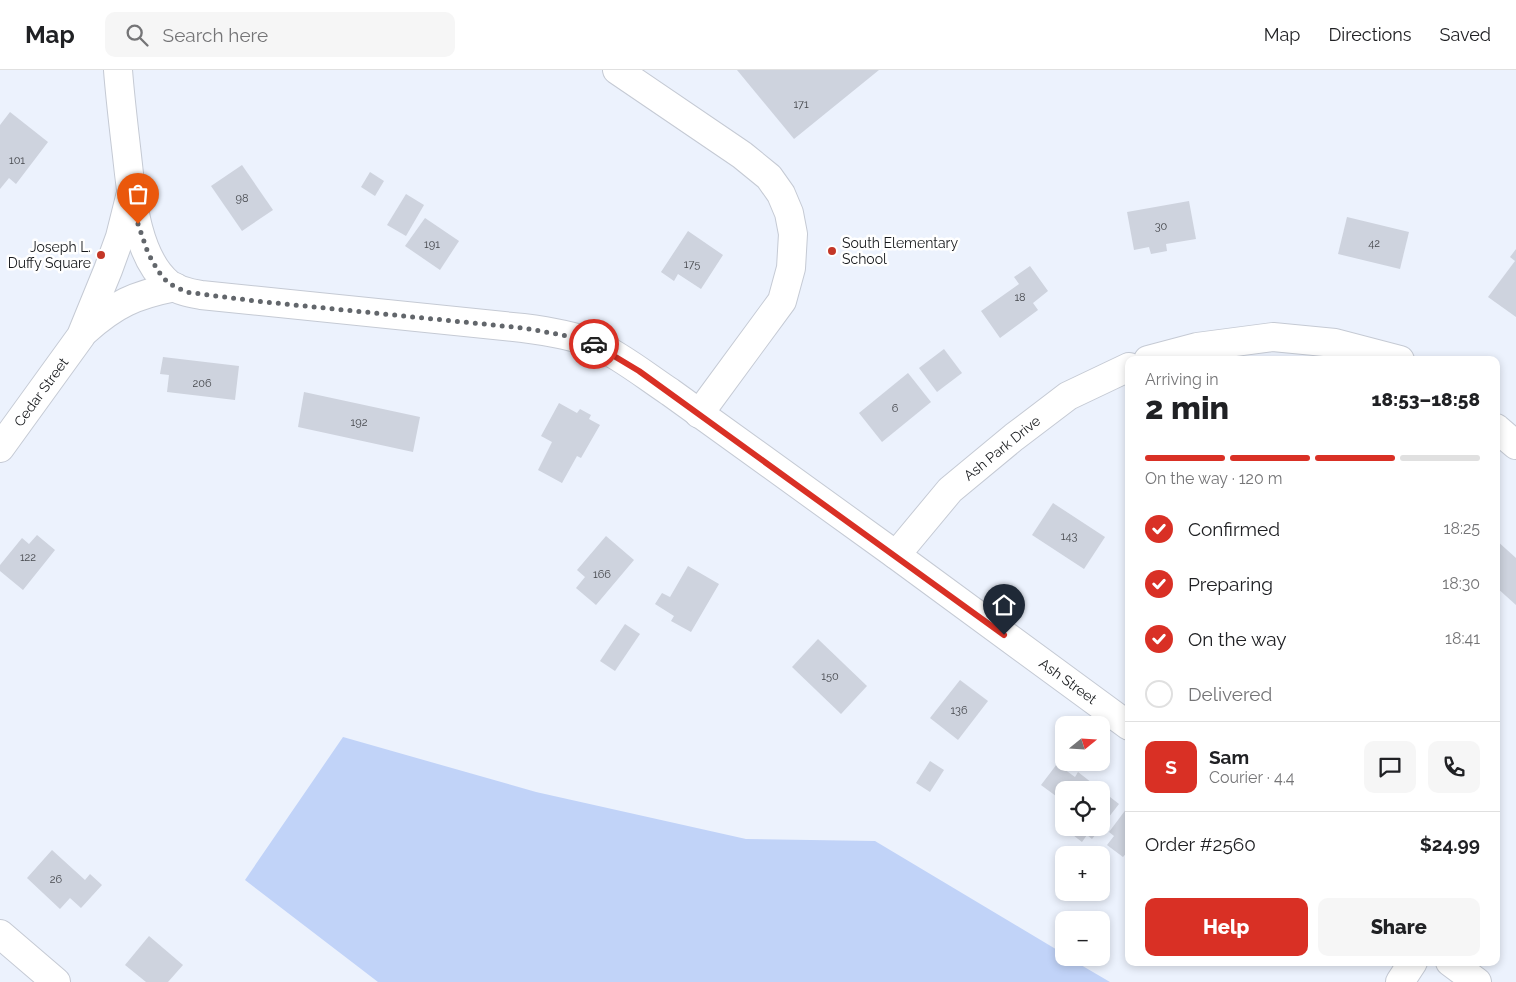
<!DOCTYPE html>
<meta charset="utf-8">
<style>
:root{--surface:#fff;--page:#f6f6f6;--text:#202124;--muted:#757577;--line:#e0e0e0;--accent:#d93025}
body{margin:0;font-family:Raleway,sans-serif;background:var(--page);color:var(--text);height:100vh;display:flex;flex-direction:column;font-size:19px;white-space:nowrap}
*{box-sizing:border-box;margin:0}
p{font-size:16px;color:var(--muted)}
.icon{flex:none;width:28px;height:28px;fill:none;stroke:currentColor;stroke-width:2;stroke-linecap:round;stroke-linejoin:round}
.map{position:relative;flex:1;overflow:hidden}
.details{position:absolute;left:1125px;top:286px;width:375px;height:610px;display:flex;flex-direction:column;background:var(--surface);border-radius:10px;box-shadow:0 2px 8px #0003}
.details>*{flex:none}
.needle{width:32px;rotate:72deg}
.controls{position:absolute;left:1055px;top:646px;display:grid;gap:10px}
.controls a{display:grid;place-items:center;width:55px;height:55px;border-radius:10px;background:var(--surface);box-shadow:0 2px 8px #0003;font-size:25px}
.pin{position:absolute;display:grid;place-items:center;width:42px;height:42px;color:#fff;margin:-51px -21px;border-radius:50% 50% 50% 0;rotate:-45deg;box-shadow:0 0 5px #0007}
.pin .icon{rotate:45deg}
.courier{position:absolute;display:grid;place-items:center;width:50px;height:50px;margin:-25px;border:4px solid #d93025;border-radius:50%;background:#fff;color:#222;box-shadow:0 1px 6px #0007}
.headline em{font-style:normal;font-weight:800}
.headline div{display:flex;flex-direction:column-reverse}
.headline{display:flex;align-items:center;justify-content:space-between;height:85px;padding:0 20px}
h1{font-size:32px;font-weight:800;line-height:38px}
.bar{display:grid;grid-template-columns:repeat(4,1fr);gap:8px 5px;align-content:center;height:60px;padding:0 20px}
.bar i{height:6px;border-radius:4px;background:var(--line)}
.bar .active{background:var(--accent)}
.bar p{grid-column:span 4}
.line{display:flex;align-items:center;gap:12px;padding:0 20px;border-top:1px solid var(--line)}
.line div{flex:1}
.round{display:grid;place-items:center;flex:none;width:52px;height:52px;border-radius:10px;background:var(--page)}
ol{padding:0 20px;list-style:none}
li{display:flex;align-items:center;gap:15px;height:55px}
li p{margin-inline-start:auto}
li .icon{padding:5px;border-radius:50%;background:var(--accent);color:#fff;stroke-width:4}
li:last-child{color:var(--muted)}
li i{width:28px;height:28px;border:2px solid var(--line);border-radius:50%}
.button{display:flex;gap:10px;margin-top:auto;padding:10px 20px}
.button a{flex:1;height:58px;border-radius:10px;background:var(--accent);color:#fff;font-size:20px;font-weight:800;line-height:58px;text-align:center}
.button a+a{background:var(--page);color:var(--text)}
header{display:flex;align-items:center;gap:30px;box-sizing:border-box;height:70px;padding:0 25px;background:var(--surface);border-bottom:1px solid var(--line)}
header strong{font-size:24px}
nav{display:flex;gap:28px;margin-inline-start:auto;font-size:18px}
.search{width:350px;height:45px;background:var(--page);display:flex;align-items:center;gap:12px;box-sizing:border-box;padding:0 18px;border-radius:10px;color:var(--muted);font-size:19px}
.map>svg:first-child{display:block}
.green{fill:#c1d3f8}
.building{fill:#ced3de}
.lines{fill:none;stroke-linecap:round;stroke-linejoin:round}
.minor-casing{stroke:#c5cad4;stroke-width:30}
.minor{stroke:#fff;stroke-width:28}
.done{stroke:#62666b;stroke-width:5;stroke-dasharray:0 9}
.route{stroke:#d93025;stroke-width:6}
.poi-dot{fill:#c33627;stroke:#fff;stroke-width:2}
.labels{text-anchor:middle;stroke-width:5;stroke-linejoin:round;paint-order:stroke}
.number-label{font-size:11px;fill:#46484d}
.poi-label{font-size:14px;fill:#181a1d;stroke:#fff;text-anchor:start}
.street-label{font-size:14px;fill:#181a1d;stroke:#fff}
</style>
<header>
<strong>Map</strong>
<div class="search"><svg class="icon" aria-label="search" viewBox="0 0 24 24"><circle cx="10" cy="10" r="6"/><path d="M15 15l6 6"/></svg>Search here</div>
<nav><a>Map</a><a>Directions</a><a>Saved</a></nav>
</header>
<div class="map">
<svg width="1516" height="912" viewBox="0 0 1516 912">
<rect width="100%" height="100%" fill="#ecf2fd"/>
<polygon class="green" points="343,667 536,722 746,769 875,771 1064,884 1064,888 1069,888 1110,912 378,912 245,810"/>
<g class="building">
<polygon points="737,0 879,0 794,69"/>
<polygon points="10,42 48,72 16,114 9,108 0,119 0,55"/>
<polygon points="242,95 273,140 242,161 211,116"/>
<polygon points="370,102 384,111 375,126 361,117"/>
<polygon points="406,124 424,135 406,166 387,155"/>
<polygon points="1189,131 1196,169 1166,174 1167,181 1151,184 1149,177 1134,180 1127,142"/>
<polygon points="1347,147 1409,162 1400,199 1338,184"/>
<polygon points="425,148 459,171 440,200 405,176"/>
<polygon points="688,161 723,185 701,219 678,204 674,211 661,202"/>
<polygon points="1516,179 1516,247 1488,227 1515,191 1510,187"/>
<polygon points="1030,196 1048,221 1033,233 1038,240 1000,268 981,241 1019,214 1014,207"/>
<polygon points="944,279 962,303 937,322 919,298"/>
<polygon points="163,287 239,296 235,330 167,322 169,305 160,304"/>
<polygon points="908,303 931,332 882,372 859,343"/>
<polygon points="304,322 420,347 413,382 298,357"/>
<polygon points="559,333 577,343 580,339 591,345 589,349 600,355 581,388 577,386 562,413 538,400 552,372 541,366"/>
<polygon points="1053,433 1105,467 1084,499 1032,465"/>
<polygon points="37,465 55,480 23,520 0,501 0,495 22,468 29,474"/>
<polygon points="606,466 634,490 596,535 576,518 585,507 577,500"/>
<polygon points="1496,470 1516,488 1516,535 1496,517"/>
<polygon points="688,496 719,514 691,562 671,551 674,546 655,534 662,523 670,527"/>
<polygon points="625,554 640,564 615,601 600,591"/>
<polygon points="818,569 867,616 841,644 792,597"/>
<polygon points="960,610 988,631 958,670 930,648"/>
<polygon points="930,691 944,700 930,722 916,713"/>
<polygon points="1057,694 1075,707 1078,702 1119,734 1101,757 1101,720 1064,720 1064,724 1060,729 1041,715"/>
<polygon points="1127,738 1129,740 1129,780 1123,787 1107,775 1114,766 1109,762"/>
<polygon points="1072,758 1101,758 1092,769 1087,765 1082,772 1069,762"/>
<polygon points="52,780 85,810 90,804 102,815 81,838 70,828 60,839 27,808"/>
<polygon points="149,866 183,895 168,912 146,912 125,895"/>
</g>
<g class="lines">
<defs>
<g id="minor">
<path d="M118,0C120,26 123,51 126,77C131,118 134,185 169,214C178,221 190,223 201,225L523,258C547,261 572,265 595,274C621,286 646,306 670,322L896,485L1129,656"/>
<polyline points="617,0 742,85 769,107 781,124 789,143 793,164 791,198 782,231 699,344"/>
<path d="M85,261C115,234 135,225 175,217"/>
<polyline points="1148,290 1197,277 1273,267 1335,273 1400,290"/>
<polyline points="1496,358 1516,375"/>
<polyline points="0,378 81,266 108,200 120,167 130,127"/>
<polyline points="896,485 950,420 1014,367 1068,326 1129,297"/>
<polyline points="0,864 56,912"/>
<polyline points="1450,892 1477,912"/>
<polyline points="1400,912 1413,892"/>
</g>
</defs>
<use href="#minor" class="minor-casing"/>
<use href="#minor" class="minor"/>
</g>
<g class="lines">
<polyline class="done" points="138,154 148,183 158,201 168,213 186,222 255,231 523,258 563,265 594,274"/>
<polyline class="route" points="594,274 639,301 1004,565"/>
</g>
<g class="poi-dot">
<circle cx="832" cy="181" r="5"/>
<circle cx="101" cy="185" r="5"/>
</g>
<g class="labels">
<g class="number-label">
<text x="801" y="38">171</text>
<text x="17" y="94">101</text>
<text x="242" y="132">98</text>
<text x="1161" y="160">30</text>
<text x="1374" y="177">42</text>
<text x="432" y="178">191</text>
<text x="692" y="198">175</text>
<text x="1020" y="231">18</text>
<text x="202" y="317">206</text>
<text x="895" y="342">6</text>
<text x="359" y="356">192</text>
<text x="1069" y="470">143</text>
<text x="28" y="491">122</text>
<text x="602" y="508">166</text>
<text x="830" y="610">150</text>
<text x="959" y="644">136</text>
<text x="56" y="813">26</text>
</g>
<g class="poi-label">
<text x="842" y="178">South Elementary<tspan x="842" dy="16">School</tspan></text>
<text x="91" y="182" text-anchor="end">Joseph L.<tspan x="91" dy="16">Duffy Square</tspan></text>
</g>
<g class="street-label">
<text transform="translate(41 322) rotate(-54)" y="5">Cedar Street</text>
<text transform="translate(1002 378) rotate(-39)" y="5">Ash Park Drive</text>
<text transform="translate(1068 611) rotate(36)" y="5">Ash Street</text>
</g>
</g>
</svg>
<div class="controls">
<a><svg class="needle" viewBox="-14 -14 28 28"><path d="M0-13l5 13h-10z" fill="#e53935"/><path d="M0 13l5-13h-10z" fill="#757577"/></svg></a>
<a><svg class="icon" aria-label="locate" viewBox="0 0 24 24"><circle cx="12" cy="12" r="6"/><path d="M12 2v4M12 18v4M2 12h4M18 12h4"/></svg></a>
<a>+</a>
<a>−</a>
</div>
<div class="pin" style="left:138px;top:154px;background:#ea580c"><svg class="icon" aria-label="bag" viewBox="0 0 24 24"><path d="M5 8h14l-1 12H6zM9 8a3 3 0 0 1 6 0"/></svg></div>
<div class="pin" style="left:1004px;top:565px;background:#1f2937"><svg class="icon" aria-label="home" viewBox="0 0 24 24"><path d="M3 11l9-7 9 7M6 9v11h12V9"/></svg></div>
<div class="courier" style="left:594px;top:274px"><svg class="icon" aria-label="car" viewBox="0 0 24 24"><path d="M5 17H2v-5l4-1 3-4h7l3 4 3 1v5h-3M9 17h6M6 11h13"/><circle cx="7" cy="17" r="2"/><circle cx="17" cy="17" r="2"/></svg></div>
<section class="details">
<div class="headline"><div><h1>2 min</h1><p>Arriving in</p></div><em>18:53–18:58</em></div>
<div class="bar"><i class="active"></i><i class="active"></i><i class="active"></i><i></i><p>On the way · 120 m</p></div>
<ol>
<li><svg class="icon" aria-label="check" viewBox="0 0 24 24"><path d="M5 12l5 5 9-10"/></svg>Confirmed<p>18:25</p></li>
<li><svg class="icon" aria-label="check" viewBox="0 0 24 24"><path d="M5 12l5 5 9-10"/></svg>Preparing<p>18:30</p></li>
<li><svg class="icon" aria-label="check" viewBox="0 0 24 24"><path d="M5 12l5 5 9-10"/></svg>On the way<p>18:41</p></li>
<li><i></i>Delivered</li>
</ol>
<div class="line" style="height:90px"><b class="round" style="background:var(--accent);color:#fff">S</b><div><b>Sam</b><p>Courier · 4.4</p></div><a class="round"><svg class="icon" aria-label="chat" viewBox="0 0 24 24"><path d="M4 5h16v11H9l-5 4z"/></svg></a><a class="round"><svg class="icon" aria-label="phone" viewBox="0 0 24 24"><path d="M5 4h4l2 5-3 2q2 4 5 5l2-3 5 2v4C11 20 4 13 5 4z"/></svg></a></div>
<div class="line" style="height:65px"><div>Order #2560</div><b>$24.99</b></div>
<div class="button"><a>Help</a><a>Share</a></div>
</section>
</div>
